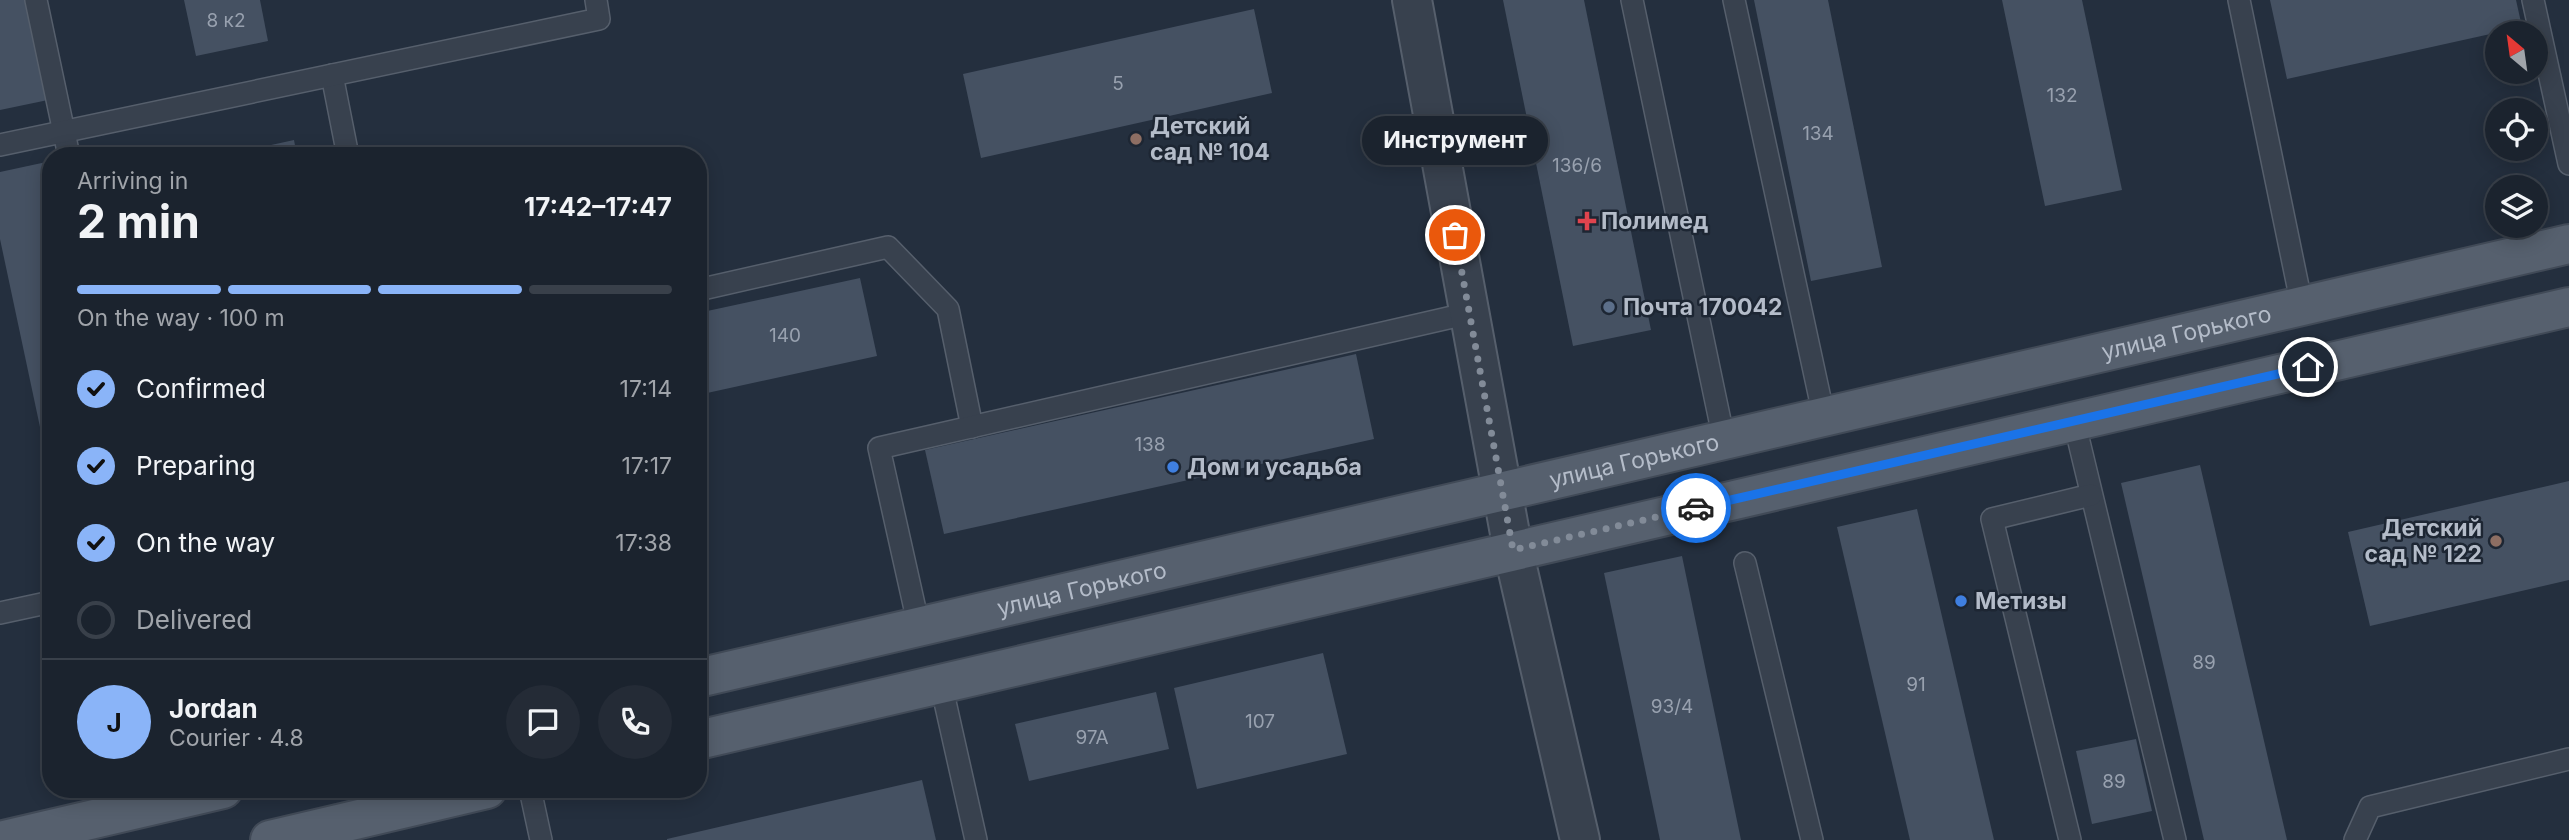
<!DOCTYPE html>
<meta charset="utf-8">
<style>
:root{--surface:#1b232e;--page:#242b36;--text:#f1f3f6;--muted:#a0a4aa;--line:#39404a;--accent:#8ab4f8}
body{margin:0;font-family:Inter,sans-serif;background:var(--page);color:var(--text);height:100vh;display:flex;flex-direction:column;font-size:26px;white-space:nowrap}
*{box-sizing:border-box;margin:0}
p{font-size:23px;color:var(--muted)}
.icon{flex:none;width:38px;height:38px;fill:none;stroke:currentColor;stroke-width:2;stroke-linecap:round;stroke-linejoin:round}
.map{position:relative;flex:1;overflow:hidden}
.drawer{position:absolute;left:42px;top:147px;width:665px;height:651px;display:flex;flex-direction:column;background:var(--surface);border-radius:28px;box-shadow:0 4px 18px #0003,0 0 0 2px var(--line)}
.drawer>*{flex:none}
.needle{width:46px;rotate:331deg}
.fabs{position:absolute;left:2485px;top:21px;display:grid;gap:14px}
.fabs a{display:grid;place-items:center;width:63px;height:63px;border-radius:50%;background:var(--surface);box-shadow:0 4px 18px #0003,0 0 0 2px var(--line);font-size:35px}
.pin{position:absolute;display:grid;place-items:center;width:60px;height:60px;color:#fff;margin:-30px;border:4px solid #fff;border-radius:50%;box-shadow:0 2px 7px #0007}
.courier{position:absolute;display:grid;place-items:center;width:70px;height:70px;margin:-35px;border:5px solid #1a73e8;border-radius:50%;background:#fff;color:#222;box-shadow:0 2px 9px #0007}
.bubble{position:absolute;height:49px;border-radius:24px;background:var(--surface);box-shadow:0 4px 18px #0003,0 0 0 2px var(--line);font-size:23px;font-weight:700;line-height:49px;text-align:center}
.head em{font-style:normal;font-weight:700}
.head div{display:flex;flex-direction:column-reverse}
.head{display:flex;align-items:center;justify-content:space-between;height:119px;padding:0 35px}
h1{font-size:46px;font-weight:700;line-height:52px}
.bar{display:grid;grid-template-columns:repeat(4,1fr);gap:10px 7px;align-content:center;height:84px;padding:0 35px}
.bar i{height:9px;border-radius:5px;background:var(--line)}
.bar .selected{background:var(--accent)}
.bar p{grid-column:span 4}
.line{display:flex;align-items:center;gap:18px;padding:0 35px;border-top:2px solid var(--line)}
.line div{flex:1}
.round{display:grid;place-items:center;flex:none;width:74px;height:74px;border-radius:37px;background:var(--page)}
ol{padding:0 35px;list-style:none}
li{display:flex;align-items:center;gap:21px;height:77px}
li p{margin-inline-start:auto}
li .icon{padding:7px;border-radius:50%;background:var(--accent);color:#111;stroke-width:4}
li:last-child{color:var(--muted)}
li i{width:38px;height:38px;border:4px solid var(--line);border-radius:50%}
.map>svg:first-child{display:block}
.building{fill:#455162}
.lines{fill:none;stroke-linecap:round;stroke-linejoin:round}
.service-casing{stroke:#565f6c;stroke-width:24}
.tertiary-casing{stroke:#565f6c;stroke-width:42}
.primary-casing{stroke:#414a57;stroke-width:42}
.service{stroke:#38414e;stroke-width:21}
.tertiary{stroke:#38414e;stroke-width:38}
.primary{stroke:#56606e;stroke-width:38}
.done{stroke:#828b98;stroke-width:7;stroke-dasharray:0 12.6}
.route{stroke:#1a73e8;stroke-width:9}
.education-dot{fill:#8d6e63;stroke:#1d2633;stroke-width:2.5}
.health-dot{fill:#e0444e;stroke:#1d2633;stroke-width:2.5}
.service-dot{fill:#5c6f8a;stroke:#1d2633;stroke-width:2.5}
.shop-dot{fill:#3f7fe0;stroke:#1d2633;stroke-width:2.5}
.labels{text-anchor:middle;stroke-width:5;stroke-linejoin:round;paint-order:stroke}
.number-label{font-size:19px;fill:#98a1af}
.poi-label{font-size:23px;font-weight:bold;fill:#b4bcc9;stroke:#1d2633;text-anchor:start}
.street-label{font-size:23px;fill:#b4bcc9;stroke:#1d2633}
</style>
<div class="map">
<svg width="2569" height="840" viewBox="0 0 2569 840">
<rect width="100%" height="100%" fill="#242f3e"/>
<g class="building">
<polygon points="0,0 27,0 48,100 0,110"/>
<polygon points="184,0 260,0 268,41 196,56"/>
<polygon points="1503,0 1584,0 1651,330 1573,346"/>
<polygon points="1754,0 1828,0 1882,267 1811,281"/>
<polygon points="2002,0 2082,0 2122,190 2045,206"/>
<polygon points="2270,0 2516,0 2522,27 2287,79"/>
<polygon points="1254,9 1272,93 981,158 963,74"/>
<polygon points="294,140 297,156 225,156 225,155"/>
<polygon points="51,161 51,474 50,474 0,239 0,172"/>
<polygon points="860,278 877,356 698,395 698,313"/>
<polygon points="1356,354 1374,439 944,534 925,450"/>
<polygon points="2200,465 2287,840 2204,840 2121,483"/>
<polygon points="2569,481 2569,580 2370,626 2348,532"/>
<polygon points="1917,509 1994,840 1910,840 1837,527"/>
<polygon points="1682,556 1741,840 1660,840 1604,573"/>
<polygon points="1323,653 1347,754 1197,789 1174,688"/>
<polygon points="1156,692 1169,749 1029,781 1015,724"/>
<polygon points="2136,739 2152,811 2092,824 2076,751"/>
<polygon points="922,780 936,840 667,840 667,839"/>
</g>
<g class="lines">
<defs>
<g id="service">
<polyline points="36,0 69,156"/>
<polyline points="1632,0 1724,440"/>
<polyline points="1734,0 1824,417"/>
<polyline points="2239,0 2302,306"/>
<polyline points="2533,0 2569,164"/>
<polyline points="332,75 348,156"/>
<polyline points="0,145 599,19 596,0"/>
<polyline points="698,290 888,247 948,309 972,427"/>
<polyline points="2074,421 2175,840"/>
<polyline points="1745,563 1812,840"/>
<polyline points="0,613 51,602"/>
<polyline points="919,627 879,448 1470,313"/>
<polyline points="941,684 976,840"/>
<polyline points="530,789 541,840"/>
<polyline points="2070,840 1992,519 2091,495"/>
<polyline points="2355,840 2370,807 2569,759"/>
</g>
<polyline id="tertiary" points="1412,0 1513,550 1580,840"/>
<g id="primary">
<path id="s1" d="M698,678L2569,244"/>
<polyline points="698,740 2569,307"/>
<polyline points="4,840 223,789"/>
<polyline points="270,840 487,789"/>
</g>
</defs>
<use href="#service" class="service-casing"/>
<use href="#tertiary" class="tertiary-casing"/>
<use href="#primary" class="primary-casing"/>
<use href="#service" class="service"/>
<use href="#tertiary" class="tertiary"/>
<use href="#primary" class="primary"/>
</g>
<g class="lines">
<polyline class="done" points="1455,235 1513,550 1696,508"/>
<polyline class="route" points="1696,508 2308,367"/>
</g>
<g class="education-dot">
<circle cx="1136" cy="139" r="7"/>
<circle cx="2496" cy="541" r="7"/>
</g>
<path class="health-dot" d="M1583.5 210.5h7v7h7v7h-7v7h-7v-7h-7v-7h7z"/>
<circle class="service-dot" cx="1609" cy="307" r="7"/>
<g class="shop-dot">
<circle cx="1173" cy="467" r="7"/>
<circle cx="1961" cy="601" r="7"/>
</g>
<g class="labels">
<g class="number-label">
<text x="226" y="27">8 к2</text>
<text x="1118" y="90">5</text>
<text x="2062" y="102">132</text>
<text x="1818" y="140">134</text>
<text x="1577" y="172">136/6</text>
<text x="785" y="342">140</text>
<text x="1150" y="451">138</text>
<text x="2204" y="669">89</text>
<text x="1916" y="691">91</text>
<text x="1672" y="713">93/4</text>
<text x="1260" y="728">107</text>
<text x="1092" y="744">97А</text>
<text x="2114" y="788">89</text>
</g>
<g class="poi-label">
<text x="1150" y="134">Детский<tspan x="1150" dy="26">сад № 104</tspan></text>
<text x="1601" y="229">Полимед</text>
<text x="1623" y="315">Почта 170042</text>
<text x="1187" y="475">Дом и усадьба</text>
<text x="2482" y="536" text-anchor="end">Детский<tspan x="2482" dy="26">сад № 122</tspan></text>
<text x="1975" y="609">Метизы</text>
</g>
<g class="street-label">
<text dy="8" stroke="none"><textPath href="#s1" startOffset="1528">улица Горького</textPath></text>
<text dy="8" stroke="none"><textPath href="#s1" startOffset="961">улица Горького</textPath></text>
<text dy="8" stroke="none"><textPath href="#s1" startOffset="394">улица Горького</textPath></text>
</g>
</g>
</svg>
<div class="fabs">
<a><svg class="needle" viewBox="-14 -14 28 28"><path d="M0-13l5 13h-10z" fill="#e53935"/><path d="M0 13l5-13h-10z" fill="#a0a4aa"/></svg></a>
<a><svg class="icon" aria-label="locate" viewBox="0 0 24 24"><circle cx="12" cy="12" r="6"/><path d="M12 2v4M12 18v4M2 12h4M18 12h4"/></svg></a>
<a><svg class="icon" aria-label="layers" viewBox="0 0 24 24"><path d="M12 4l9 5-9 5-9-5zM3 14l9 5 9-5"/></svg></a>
</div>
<div class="pin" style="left:1455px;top:235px;background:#ea580c"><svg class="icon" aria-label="bag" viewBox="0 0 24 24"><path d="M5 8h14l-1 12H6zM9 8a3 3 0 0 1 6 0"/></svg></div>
<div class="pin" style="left:2308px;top:367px;background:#1f2937"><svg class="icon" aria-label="home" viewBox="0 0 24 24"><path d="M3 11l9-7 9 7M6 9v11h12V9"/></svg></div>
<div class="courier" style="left:1696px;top:508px"><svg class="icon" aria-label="car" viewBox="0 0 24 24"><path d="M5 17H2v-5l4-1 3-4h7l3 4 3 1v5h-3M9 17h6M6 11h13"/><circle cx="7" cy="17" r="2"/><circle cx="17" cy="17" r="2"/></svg></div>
<div class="bubble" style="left:1362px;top:116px;width:186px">Инструмент</div>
<section class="drawer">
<div class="head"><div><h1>2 min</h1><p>Arriving in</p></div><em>17:42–17:47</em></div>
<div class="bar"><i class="selected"></i><i class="selected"></i><i class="selected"></i><i></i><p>On the way · 100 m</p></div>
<ol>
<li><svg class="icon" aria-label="check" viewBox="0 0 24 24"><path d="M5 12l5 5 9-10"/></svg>Confirmed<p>17:14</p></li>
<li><svg class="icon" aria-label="check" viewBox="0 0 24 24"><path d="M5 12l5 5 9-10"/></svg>Preparing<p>17:17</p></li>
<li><svg class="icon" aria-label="check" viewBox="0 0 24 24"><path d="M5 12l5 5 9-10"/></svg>On the way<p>17:38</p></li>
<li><i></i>Delivered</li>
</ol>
<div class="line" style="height:126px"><b class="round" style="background:var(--accent);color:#111">J</b><div><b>Jordan</b><p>Courier · 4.8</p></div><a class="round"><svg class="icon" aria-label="chat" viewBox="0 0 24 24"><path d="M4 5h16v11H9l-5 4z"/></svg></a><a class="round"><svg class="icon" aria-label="phone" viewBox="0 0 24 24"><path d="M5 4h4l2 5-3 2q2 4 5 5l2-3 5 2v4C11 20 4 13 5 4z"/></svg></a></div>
</section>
</div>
